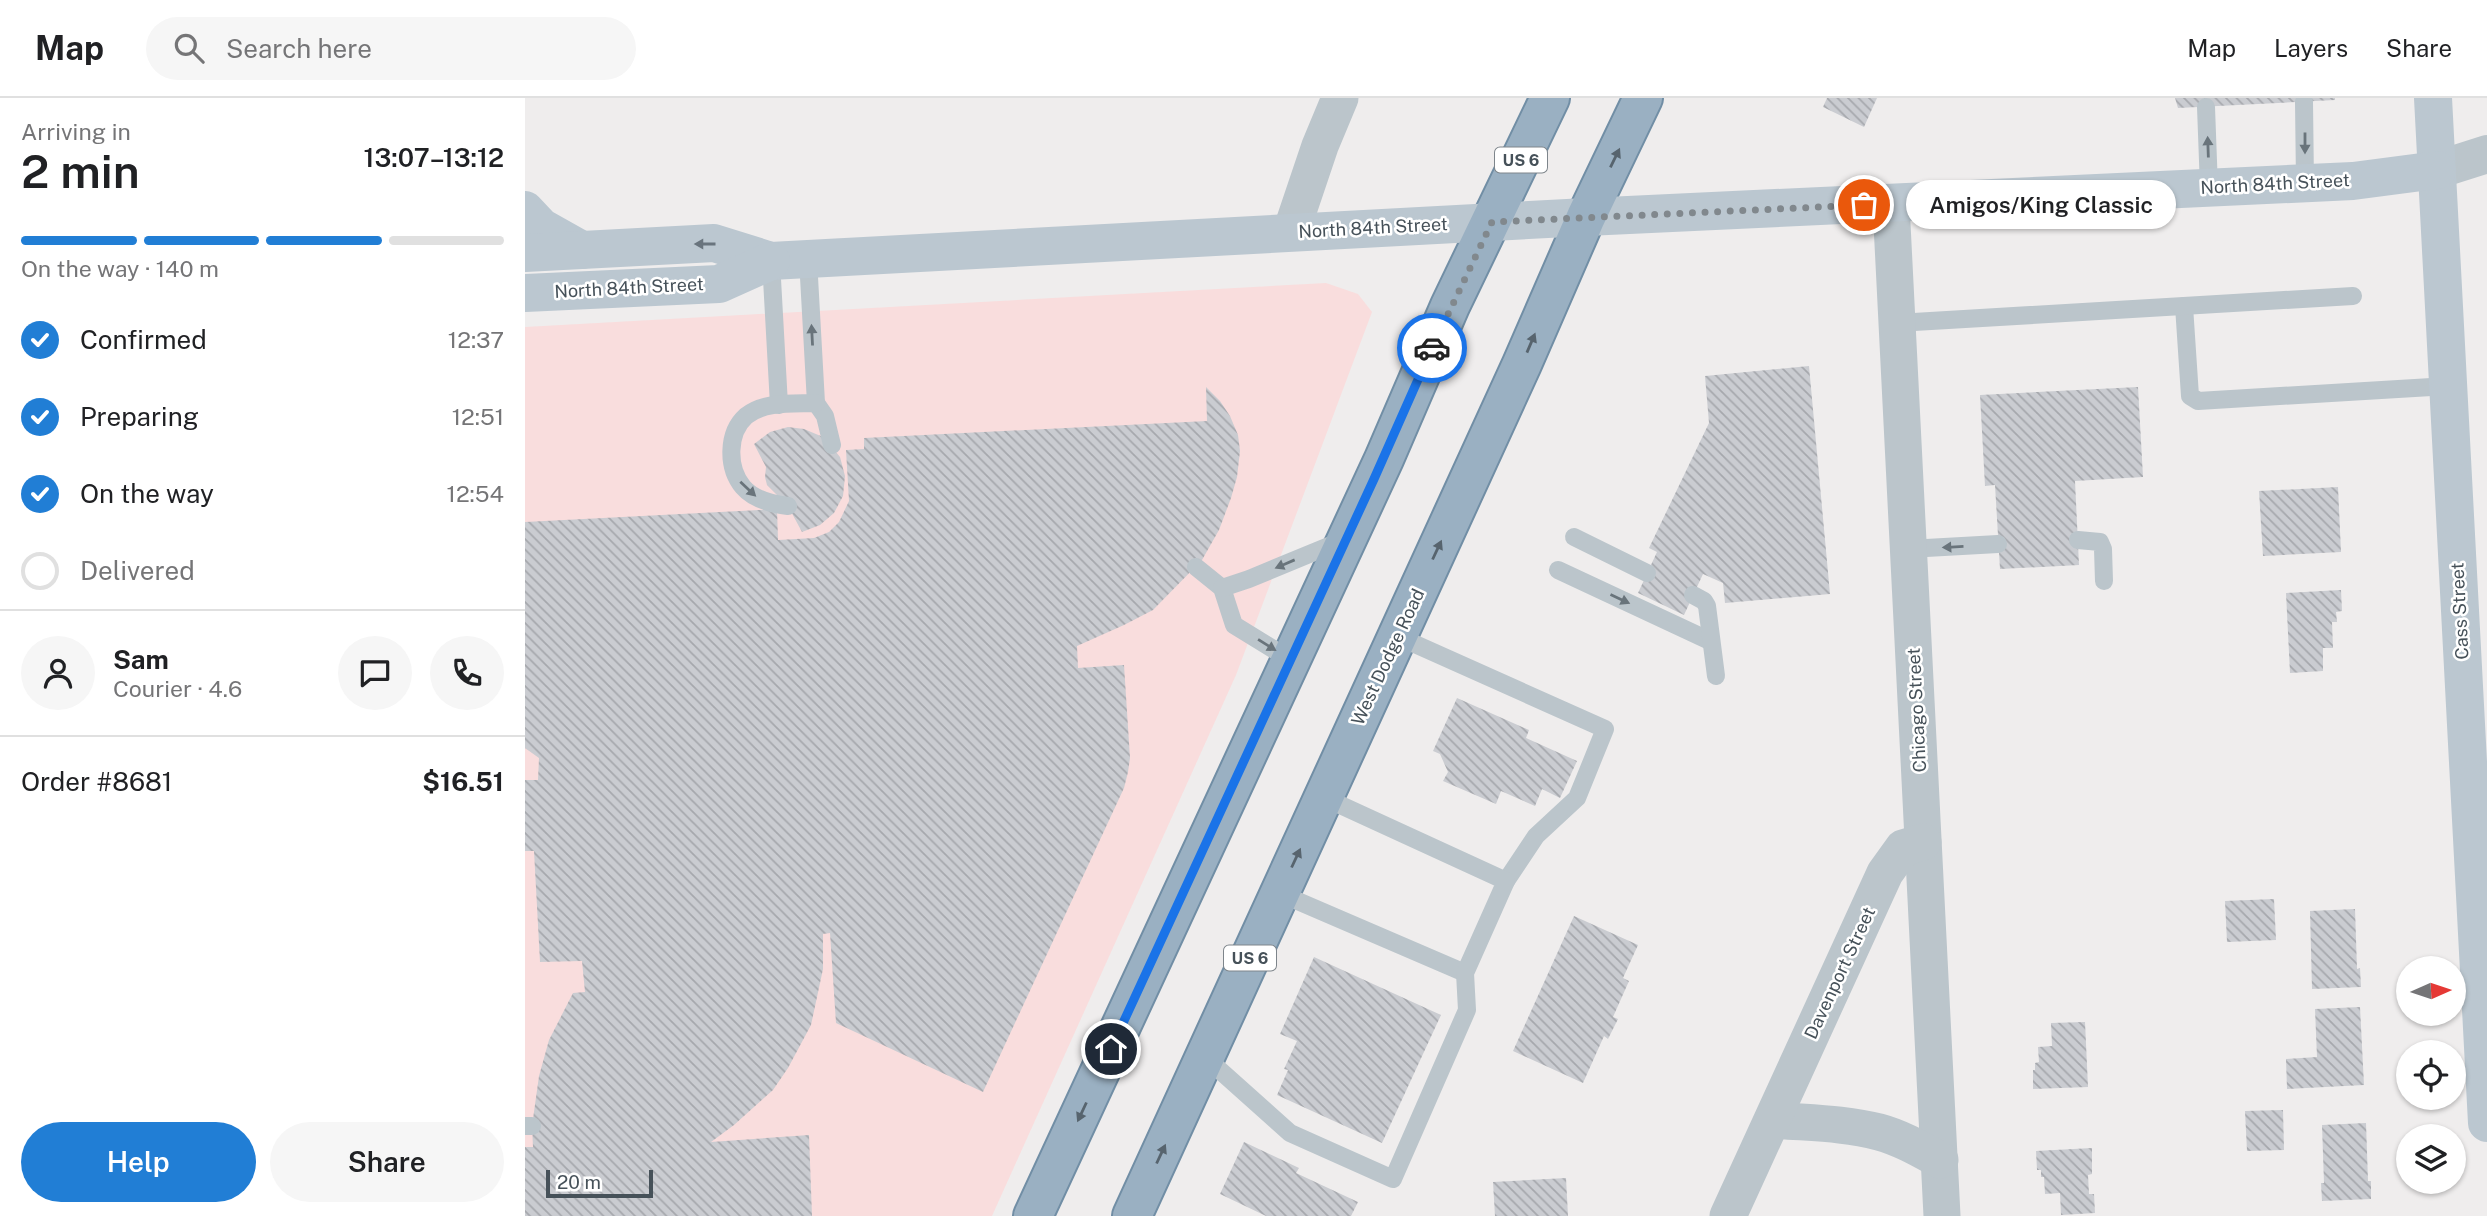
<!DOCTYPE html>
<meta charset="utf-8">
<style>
:root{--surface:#fff;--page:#f6f6f6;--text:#202124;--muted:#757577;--line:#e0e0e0;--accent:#217ed5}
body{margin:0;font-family:"Public Sans",sans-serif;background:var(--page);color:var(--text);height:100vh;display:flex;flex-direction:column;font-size:26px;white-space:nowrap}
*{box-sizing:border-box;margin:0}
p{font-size:23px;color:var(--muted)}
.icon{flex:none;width:38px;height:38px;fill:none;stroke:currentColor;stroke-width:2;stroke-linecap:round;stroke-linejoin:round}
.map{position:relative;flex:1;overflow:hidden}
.drawer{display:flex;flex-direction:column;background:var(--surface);width:525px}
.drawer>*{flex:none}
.needle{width:46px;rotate:87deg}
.buttons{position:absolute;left:1871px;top:858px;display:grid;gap:14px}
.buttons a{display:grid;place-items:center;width:70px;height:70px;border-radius:50%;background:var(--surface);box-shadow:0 2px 5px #0004;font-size:35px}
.scale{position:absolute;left:21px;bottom:18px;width:107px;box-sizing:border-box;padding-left:7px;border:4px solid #465159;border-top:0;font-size:19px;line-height:24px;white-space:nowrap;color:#465159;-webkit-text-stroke:5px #fff;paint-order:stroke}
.pin{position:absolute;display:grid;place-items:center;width:60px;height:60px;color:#fff;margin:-30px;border:4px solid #fff;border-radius:50%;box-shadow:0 2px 7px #0007}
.courier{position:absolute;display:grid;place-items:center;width:70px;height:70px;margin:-35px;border:5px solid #1a73e8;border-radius:50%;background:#fff;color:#222;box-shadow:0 2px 9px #0007}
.bubble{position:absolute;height:49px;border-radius:24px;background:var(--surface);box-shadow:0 2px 5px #0004;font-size:23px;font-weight:600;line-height:49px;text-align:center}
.summary em{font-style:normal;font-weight:600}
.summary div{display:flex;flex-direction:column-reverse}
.summary{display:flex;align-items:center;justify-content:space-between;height:119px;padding:0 21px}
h1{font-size:46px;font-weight:600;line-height:52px}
.bar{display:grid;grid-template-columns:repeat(4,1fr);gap:10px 7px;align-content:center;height:84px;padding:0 21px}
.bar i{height:9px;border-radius:5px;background:var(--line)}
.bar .current{background:var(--accent)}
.bar p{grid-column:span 4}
.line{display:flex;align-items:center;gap:18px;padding:0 21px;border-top:2px solid var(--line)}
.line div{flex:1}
.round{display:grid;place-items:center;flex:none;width:74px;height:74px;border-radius:37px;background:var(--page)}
ol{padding:0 21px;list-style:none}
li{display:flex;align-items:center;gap:21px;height:77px}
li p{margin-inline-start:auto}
li .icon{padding:7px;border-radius:50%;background:var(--accent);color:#fff;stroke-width:4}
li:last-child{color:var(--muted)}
li i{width:38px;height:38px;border:4px solid var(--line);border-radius:50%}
.action{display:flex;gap:14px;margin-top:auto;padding:14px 21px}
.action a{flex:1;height:80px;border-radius:42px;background:var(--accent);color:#fff;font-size:28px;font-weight:600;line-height:80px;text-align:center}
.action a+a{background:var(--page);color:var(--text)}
header{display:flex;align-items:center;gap:42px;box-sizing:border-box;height:98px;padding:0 35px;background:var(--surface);border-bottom:2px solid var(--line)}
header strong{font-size:33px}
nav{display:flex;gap:38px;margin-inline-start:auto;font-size:24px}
.search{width:490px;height:63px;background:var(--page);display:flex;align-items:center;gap:18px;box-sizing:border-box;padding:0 24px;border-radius:38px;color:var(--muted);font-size:26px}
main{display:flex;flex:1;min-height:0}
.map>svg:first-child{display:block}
.medical{fill:#f9dddd}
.building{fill:url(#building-back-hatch)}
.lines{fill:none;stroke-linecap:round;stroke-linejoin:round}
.trunk-casing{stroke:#718ea5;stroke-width:42}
.service{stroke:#bbc5cb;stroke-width:18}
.minor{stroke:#bbc5cb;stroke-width:37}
.tertiary{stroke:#bbc5cb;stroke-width:38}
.secondary{stroke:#bbc7d0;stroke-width:38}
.trunk{stroke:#9ab0c2;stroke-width:38}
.oneway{fill:#69747b}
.oneway2{fill:#57646e}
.oneway3{fill:#69747d}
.done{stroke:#81888d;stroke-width:7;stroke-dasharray:0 12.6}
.route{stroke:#1a73e8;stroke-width:9}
.labels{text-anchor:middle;stroke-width:5;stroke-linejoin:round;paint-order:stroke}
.shield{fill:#fff;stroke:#7e858b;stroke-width:2}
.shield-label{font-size:16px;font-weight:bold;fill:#465159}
.street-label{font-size:18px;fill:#465159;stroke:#fff}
</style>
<header>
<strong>Map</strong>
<div class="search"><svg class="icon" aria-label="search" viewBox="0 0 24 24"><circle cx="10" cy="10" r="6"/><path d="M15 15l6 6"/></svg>Search here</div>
<nav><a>Map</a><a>Layers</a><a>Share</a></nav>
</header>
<main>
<section class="drawer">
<div class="summary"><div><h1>2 min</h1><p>Arriving in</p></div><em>13:07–13:12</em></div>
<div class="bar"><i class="current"></i><i class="current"></i><i class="current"></i><i></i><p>On the way · 140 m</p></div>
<ol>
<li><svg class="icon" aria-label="check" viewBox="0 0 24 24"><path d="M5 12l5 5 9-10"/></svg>Confirmed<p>12:37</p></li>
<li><svg class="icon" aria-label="check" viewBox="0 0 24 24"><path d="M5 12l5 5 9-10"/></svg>Preparing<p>12:51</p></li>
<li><svg class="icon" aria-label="check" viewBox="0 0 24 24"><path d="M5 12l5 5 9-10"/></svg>On the way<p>12:54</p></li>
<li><i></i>Delivered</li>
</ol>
<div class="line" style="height:126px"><a class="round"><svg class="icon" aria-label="person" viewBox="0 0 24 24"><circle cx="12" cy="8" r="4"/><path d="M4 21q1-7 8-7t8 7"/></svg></a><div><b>Sam</b><p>Courier · 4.6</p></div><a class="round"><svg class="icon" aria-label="chat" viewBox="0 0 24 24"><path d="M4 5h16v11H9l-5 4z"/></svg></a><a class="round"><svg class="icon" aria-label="phone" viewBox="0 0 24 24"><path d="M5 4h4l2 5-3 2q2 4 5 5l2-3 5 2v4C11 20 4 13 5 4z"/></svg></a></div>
<div class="line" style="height:91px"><div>Order #8681</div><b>$16.51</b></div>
<div class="action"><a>Help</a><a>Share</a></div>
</section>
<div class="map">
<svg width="1962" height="1118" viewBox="0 0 1962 1118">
<defs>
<pattern id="building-back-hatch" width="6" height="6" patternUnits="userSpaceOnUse" patternTransform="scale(1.75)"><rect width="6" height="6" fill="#caccd1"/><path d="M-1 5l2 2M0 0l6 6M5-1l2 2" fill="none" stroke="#a6a8ad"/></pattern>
</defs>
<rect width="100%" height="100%" fill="#efeded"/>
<polygon class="medical" points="801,185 833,196 847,214 711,577 467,1118 0,1118 0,229"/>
<g class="building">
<polygon points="1302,0 1352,0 1339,29 1298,9"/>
<polygon points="1650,0 1810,0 1810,2 1653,10"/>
<polygon points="1284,268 1305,496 1200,505 1198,485 1178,476 1159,517 1113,495 1132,454 1124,450 1184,325 1180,278"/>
<polygon points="681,289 695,303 705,318 713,337 715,353 712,379 706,400 694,432 677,462 628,512 599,527 552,548 553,570 599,567 605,660 603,674 599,690 458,994 311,925 305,835 298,836 298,871 286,927 263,970 248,992 209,1027 186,1044 284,1037 287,1118 0,1118 0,1049 8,1049 7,1028 14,978 24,942 48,895 60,894 57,863 15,864 9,753 0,753 0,682 13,682 14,660 0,650 0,424 252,411 253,442 289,440 304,434 314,424 324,403 321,352 339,351 339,340 682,323"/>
<polygon points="1613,289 1618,379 1550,383 1554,467 1475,471 1470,387 1460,388 1455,297"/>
<polygon points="263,329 279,331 298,339 315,359 320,378 318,398 309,415 295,427 277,434 263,408 242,387 240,379 241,369 229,346 245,334"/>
<polygon points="1813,389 1816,454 1738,458 1734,393"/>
<polygon points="1816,492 1817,513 1811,514 1812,524 1807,524 1808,550 1798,550 1798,573 1765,575 1761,495"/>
<polygon points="932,600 1004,632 1001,640 1052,663 1035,700 1017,691 1010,708 976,693 971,706 918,683 923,674 915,656 908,653"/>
<polygon points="1749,801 1751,842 1702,844 1700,803"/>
<polygon points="1830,811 1832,871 1835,870 1836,889 1787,891 1785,813"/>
<polygon points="1049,818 1113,847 1098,880 1104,883 1088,919 1093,921 1083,941 1079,938 1058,985 988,953"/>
<polygon points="789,859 916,917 857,1045 752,997 763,972 759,971 772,943 755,936"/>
<polygon points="1835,909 1839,987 1762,991 1761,961 1792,959 1790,911"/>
<polygon points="1560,924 1563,989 1508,991 1508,972 1510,972 1510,965 1514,964 1513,949 1527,948 1526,925"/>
<polygon points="1758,1012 1759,1052 1722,1053 1720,1013"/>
<polygon points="1841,1025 1843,1083 1846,1083 1846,1101 1797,1103 1796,1085 1799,1085 1797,1027"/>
<polygon points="719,1044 774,1070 771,1075 833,1104 826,1118 741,1118 695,1096"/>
<polygon points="1567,1050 1567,1076 1563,1077 1564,1096 1569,1096 1570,1115 1536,1117 1535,1095 1520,1096 1519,1079 1516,1079 1516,1072 1512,1072 1511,1053"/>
<polygon points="1041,1080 1043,1118 970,1118 968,1084"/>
</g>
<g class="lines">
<defs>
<g id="trunk">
<polyline points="508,1118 859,361 925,208 1025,0"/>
<polyline points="607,1118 997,266 1061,119 1118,0"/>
</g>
</defs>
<use href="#trunk" class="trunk-casing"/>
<g class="service">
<polyline points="1779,4 1780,85"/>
<polyline points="1681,9 1684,90"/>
<polyline points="283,161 291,305 300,318 307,347"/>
<polyline points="246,163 254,307"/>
<polyline points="1659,208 1665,298 1673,303 1923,288"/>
<polyline points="1372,225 1828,198"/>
<path d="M263,408C247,406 229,402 218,389C202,370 202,335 221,318C239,303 269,306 291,305"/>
<polyline points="1049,439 1122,475"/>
<polyline points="1553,442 1575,444 1578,451 1579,483"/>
<polyline points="1383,451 1473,446"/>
<polyline points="671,469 697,490 709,527 766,562"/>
<polyline points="1033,472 1185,543"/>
<polyline points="697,490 724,481 816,443"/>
<polyline points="1168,497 1179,503 1182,508 1191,578"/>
<polyline points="872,538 1080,631 1052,700 1011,738 981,783"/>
<polyline points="754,795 940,875"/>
<polyline points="680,959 765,1035 868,1081 942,912 940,875 981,783 798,699"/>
<polyline points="0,1028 7,1028"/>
</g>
<g class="minor">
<polyline points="1366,106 1417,1118"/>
<polyline points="766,134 795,48 815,0"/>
<path d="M1249,1022C1284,1025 1320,1025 1354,1034C1376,1040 1395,1051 1415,1062"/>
<polyline points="1203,1118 1360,775 1378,750 1398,744"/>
</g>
<polyline class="tertiary" points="1912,72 1962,56"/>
<g class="secondary">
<polyline points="1908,0 1962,1025"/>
<polyline points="0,112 16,129 57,152"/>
<polyline points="0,155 189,145 246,163 283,161 1061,119 1828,83 1912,72"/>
<polyline points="0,195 194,186 246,163"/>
</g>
<use href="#trunk" class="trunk"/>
</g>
<defs><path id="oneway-solid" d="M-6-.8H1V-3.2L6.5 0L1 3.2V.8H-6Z" transform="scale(1.75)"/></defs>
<g class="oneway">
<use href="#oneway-solid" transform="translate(1780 45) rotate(90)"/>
<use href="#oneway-solid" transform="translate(1683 49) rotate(-92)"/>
<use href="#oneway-solid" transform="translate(287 237) rotate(-93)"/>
<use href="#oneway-solid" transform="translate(223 391) rotate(43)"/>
<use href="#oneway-solid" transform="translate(1428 449) rotate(177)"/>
<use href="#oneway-solid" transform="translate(760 466) rotate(157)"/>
<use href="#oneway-solid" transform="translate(1095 501) rotate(25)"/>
<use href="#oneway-solid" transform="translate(742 547) rotate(32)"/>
</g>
<g class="oneway2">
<use href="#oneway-solid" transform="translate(1090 60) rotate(-64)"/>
<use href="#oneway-solid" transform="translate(1006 245) rotate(-67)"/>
<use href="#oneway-solid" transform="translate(912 452) rotate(-65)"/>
<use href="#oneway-solid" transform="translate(771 760) rotate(-65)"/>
<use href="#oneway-solid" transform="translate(557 1014) rotate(115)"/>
<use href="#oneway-solid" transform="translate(636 1056) rotate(-65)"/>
</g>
<use class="oneway3" href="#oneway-solid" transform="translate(180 146) rotate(180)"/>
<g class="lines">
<polyline class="done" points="907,250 967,124 1339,107"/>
<polyline class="route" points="586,951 849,381 907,250"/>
</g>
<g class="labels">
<g class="shield">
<rect x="970" y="49.5" width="52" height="25" rx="5"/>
<rect x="699" y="847.5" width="52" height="25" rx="5"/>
</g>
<g class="shield-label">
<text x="996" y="68">US 6</text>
<text x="725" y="866">US 6</text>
</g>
<g class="street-label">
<text transform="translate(1750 86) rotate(-3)" y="6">North 84th Street</text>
<text transform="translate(848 130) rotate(-3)" y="6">North 84th Street</text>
<text transform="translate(104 190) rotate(-3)" y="6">North 84th Street</text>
<text transform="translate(1935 513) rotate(-93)" y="6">Cass Street</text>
<text transform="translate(863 559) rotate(-65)" y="6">West Dodge Road</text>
<text transform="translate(1392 612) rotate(-93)" y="6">Chicago Street</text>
<text transform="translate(1315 875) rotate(-65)" y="6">Davenport Street</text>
</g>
</g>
</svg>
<div class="buttons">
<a><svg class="needle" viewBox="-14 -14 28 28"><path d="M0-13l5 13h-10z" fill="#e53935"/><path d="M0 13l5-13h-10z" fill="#757577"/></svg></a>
<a><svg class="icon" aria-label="locate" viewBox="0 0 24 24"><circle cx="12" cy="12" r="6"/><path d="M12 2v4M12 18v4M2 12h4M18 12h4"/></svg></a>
<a><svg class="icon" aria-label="layers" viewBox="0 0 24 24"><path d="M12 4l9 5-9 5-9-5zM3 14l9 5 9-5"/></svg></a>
</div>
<div class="scale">20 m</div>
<div class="pin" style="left:1339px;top:107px;background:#ea580c"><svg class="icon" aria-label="bag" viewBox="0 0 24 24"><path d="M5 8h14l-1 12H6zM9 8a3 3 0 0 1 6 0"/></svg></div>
<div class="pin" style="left:586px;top:951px;background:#1f2937"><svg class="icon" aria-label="home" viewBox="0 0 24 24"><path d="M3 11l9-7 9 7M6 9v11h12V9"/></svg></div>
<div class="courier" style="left:907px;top:250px"><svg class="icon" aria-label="car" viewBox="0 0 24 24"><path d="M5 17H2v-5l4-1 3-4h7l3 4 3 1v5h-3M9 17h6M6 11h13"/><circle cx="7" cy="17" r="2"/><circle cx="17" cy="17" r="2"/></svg></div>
<div class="bubble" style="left:1381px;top:82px;width:270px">Amigos/King Classic</div>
</div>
</main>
